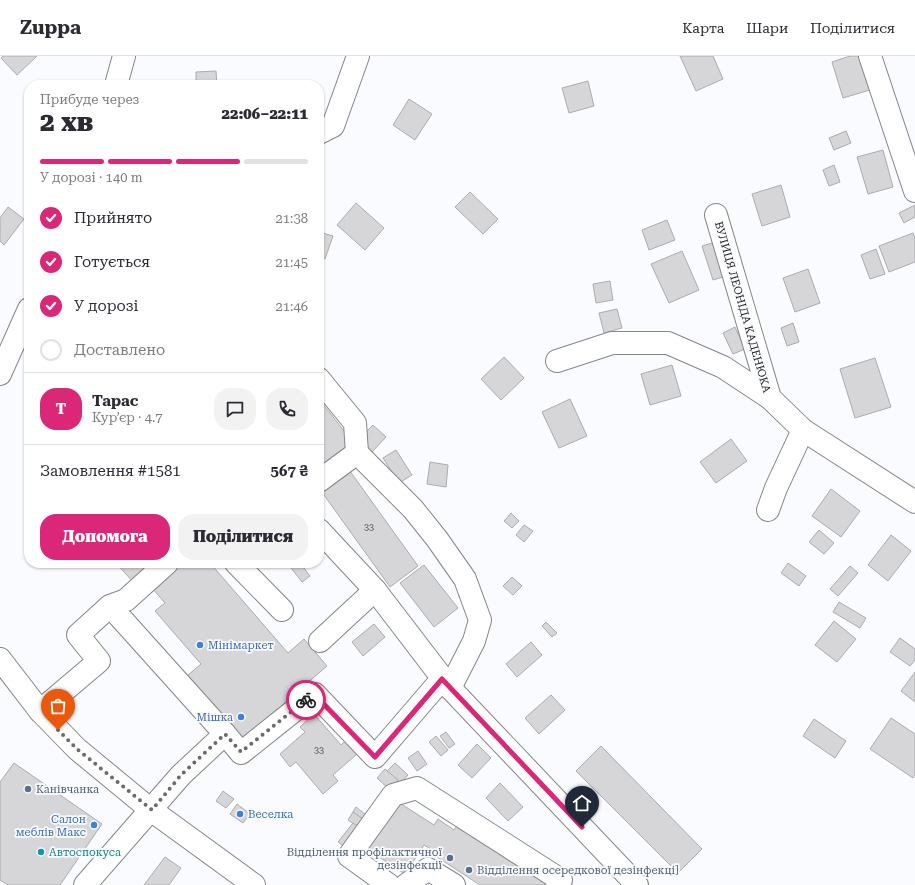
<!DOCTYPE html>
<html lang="uk">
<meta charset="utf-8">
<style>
:root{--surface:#fff;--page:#f2f2f3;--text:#2b2b33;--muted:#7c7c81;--line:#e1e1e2;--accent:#db2777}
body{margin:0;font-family:"Roboto Serif",serif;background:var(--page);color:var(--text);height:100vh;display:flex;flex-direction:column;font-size:15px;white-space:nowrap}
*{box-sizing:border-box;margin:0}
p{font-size:13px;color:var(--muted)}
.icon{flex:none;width:22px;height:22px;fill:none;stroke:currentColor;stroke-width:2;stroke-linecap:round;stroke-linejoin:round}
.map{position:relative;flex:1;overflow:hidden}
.details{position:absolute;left:24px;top:24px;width:300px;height:488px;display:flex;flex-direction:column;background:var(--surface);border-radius:16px;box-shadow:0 1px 3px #0004}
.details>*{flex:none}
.pin{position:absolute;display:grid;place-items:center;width:34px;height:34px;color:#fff;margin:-41px -17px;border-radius:50% 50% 50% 0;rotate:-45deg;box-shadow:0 0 4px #0007}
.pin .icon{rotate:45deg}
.courier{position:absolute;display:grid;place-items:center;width:40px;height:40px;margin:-20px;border:3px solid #db2777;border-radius:50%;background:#fff;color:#222;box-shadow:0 1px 5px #0007}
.head em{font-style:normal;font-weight:800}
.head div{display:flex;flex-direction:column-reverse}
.head{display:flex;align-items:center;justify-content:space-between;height:68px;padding:0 16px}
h1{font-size:26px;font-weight:800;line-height:30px}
.bar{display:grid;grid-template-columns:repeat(4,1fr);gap:6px 4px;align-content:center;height:48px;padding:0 16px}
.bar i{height:5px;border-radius:3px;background:var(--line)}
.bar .active{background:var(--accent)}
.bar p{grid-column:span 4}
.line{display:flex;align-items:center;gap:10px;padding:0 16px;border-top:1px solid var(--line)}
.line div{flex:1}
.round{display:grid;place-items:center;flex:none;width:42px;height:42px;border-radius:16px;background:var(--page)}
ol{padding:0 16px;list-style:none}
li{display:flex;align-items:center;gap:12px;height:44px}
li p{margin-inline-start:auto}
li .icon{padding:4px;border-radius:50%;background:var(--accent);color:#fff;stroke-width:4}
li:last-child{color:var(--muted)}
li i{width:22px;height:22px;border:2px solid var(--line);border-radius:50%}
.cta{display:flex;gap:8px;margin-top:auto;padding:8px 16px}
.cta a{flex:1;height:46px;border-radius:16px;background:var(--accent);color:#fff;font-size:16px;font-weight:800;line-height:46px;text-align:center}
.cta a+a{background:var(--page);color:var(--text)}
header{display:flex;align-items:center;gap:24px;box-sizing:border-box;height:56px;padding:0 20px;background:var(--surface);border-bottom:1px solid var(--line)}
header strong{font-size:19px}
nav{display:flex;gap:22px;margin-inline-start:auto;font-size:14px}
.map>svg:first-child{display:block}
.building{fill:#d6d5d8;stroke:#acabae}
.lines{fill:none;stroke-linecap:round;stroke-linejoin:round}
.minor-casing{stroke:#868689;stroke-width:24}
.major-casing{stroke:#868689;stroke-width:24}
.minor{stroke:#fff;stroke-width:22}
.major{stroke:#fff;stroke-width:22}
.done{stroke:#6a6b6c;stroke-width:4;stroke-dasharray:0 7.2}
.route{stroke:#db2777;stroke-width:5}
.shop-dot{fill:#3f7fe0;stroke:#fafbfe;stroke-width:1.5}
.service-dot{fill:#5c6f8a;stroke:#fafbfe;stroke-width:1.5}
.culture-dot{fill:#0f9aa8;stroke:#fafbfe;stroke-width:1.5}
.labels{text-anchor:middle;stroke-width:3.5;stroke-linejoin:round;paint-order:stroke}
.number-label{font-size:9px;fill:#4b4b4c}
.street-label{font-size:11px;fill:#1d1d1e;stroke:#fafbfe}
.shop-label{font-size:11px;fill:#366cbe;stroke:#fafbfe;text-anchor:start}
.service-label{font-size:11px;fill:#4e5e75;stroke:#fafbfe;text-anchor:start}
.culture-label{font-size:11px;fill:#0d838f;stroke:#fafbfe;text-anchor:start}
</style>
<header>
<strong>Zuppa</strong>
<nav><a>Карта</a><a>Шари</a><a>Поділитися</a></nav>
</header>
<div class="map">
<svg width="915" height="829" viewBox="0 0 915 829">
<rect width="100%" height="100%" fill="#fafbfe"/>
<g class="building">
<polygon points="3,0 37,0 17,19 1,2"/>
<polygon points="680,0 713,0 723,23 696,35"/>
<polygon points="850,0 860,0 870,34 843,42 832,6"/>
<polygon points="216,15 217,29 196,29 196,16"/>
<polygon points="588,25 594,50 569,57 562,32"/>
<polygon points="409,43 432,58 415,84 393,69"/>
<polygon points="846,75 851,87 834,94 829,82"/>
<polygon points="883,94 893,131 868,138 857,101"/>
<polygon points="834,109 840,126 829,130 823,114"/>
<polygon points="781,129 790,161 762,170 752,138"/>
<polygon points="470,136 498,163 483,178 455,151"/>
<polygon points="356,147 384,172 365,194 337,169"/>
<polygon points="915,149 915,161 904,167 899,157"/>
<polygon points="8,151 24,163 4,189 0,185 0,162"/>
<polygon points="667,164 675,184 649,194 642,174"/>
<polygon points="319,176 333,180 325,203 319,201"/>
<polygon points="913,177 915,182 915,206 889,216 879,190"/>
<polygon points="719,185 730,219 713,224 702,190"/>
<polygon points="876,193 885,218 870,223 861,199"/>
<polygon points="682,195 699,234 669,247 651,208"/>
<polygon points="808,213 820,247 795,256 783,222"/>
<polygon points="610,225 613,244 596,247 593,228"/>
<polygon points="617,253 622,272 604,277 599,257"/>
<polygon points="793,267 799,286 787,290 781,272"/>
<polygon points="735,271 745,293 733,298 723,277"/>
<polygon points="504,301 524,322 501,344 481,323"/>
<polygon points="875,302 891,351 855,362 840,313"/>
<polygon points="672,309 681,340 650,349 641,318"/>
<polygon points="319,343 355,389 319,413"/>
<polygon points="570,343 587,380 559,392 542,356"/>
<polygon points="373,369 386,381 371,397 358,384"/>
<polygon points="731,383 747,405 716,427 700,406"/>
<polygon points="396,394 412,419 399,427 383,402"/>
<polygon points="430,406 448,409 446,431 427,428"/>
<polygon points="347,411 418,510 390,531 319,432"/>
<polygon points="831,433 860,455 841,481 812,460"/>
<polygon points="511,457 519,465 512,472 504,465"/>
<polygon points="524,469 533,475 524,486 516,479"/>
<polygon points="819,474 834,487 824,498 809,486"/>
<polygon points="891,479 911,495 888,525 868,509"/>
<polygon points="116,507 159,507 135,528"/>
<polygon points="181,507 210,507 288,597 304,583 327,610 242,684 187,620 201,608 155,555 165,547 152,532"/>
<polygon points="298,507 300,507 310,520 302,526 291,512"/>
<polygon points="788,507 806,520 799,530 781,517"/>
<polygon points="424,509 458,552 434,571 400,527"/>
<polygon points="850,510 858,517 838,540 830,533"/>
<polygon points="512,521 522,530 513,539 503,530"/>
<polygon points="839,546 866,562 860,572 833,556"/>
<polygon points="834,565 856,583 837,606 815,589"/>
<polygon points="546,566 557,577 552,581 542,570"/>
<polygon points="374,568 385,581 363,600 352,586"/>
<polygon points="900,582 915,593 915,604 910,610 890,596"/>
<polygon points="531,586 542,599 517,621 506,608"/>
<polygon points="915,616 915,646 901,635"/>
<polygon points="551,639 565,654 539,678 525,662"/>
<polygon points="314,658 341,689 345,685 357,698 333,719 338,725 323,738 296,706 290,711 280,698 305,676 300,671"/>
<polygon points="891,662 915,678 915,719 913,722 870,693"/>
<polygon points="814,663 846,685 835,702 803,680"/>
<polygon points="446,676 455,688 449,692 440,680"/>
<polygon points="436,680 448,694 441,700 429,686"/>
<polygon points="477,688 491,702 472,722 458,709"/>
<polygon points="601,690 702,793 678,817 576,715"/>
<polygon points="418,695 427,708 417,715 408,702"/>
<polygon points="14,707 102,768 60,829 8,829 0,824 0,726"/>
<polygon points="395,707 408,719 400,728 387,715"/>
<polygon points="385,713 398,724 390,734 377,722"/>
<polygon points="500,727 523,751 508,765 486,742"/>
<polygon points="223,735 234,743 226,752 216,745"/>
<polygon points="398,746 434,769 438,763 454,774 460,765 548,823 544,829 480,829 437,801 439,798 424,789 405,818 367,793"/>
<polygon points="237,748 250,758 243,767 230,758"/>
<polygon points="356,751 366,759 363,763 353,756"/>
<polygon points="353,756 363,763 358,771 348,764"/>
<polygon points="353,767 359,771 345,791 338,786"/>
<polygon points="165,801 181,812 169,829 144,829"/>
</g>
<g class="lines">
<defs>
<g id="minor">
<polyline points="870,0 915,135"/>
<polyline points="116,29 124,0"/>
<polyline points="319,77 333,70 358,0"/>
<polyline points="716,159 770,342 803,374 915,446"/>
<polyline points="557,305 612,287 668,287 723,311 770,342"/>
<polyline points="0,318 29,253"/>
<polyline points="319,323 355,367 357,397"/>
<polyline points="319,425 357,397 413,453 437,483 465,523 480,564 474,585 450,632"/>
<polyline points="768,454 776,432 803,374"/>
<polyline points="319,474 375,534 450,632 637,829"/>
<polyline points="236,507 282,554"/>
<polyline points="320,585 375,534"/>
<polyline points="40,655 99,605 78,579 110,550 126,544 167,507"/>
<polyline points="225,678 241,697 315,638 375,701 442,623"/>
<polyline points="85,829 181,719 225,678 110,550"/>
<polyline points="389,829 349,800 393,739 417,732 561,824 557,829"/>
<polyline points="406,829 428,813 454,829"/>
</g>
<polyline id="major" points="0,603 40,655 77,693 151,754 254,829"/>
</defs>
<use href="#minor" class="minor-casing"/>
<use href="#major" class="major-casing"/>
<use href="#minor" class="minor"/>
<use href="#major" class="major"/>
</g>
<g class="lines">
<polyline class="done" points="58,674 77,693 152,754 181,719 225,678 241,696 306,644"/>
<polyline class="route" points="306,644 314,638 375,701 442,623 582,771"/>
</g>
<g class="shop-dot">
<circle cx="200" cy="589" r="4"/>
<circle cx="241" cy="661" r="4"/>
<circle cx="240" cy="758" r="4"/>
<circle cx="94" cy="769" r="4"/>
</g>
<g class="service-dot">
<circle cx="28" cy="733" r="4"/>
<circle cx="450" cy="802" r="4"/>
<circle cx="469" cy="814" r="4"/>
</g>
<circle class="culture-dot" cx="41" cy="796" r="4"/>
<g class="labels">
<g class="number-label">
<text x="369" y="474">33</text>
<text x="319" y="697">33</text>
</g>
<g class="street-label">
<text transform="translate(743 251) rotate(74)" y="4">ВУЛИЦЯ ЛЕОНІДА КАДЕНЮКА</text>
</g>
<g class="shop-label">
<text x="208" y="593">Мінімаркет</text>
<text x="233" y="665" text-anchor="end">Мішка</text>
<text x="248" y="762">Веселка</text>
<text x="86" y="767" text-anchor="end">Салон<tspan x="86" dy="13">меблів Макс</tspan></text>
</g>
<g class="service-label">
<text x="36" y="737">Канівчанка</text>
<text x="442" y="800" text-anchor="end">Відділення профілактичної<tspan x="442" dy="13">дезінфекції</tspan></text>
<text x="477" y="818">Відділення осередкової дезінфекці]</text>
</g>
<g class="culture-label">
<text x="49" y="800">Автоспокуса</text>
</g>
</g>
</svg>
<div class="pin" style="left:58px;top:674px;background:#ea580c"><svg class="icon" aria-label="bag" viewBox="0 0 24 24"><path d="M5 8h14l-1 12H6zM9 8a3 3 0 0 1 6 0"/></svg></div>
<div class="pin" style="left:582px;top:771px;background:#1f2937"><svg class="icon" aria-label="home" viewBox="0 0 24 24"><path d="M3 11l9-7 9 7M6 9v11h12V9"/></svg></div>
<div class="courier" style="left:306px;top:644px"><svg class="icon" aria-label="bike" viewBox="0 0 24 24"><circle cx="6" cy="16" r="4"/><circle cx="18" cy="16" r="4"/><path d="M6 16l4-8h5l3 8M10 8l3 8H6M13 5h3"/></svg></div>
<section class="details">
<div class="head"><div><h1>2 хв</h1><p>Прибуде через</p></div><em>22:06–22:11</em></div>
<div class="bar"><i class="active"></i><i class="active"></i><i class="active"></i><i></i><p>У дорозі · 140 m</p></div>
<ol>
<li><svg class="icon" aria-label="check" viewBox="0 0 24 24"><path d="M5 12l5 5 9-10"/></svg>Прийнято<p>21:38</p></li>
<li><svg class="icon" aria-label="check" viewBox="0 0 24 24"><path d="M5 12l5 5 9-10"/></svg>Готується<p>21:45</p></li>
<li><svg class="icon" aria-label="check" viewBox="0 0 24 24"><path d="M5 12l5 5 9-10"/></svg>У дорозі<p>21:46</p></li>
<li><i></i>Доставлено</li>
</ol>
<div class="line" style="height:72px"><b class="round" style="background:var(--accent);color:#fff">Т</b><div><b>Тарас</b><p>Кур’єр · 4.7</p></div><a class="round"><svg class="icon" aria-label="chat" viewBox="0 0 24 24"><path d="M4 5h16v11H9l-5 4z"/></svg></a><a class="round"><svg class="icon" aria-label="phone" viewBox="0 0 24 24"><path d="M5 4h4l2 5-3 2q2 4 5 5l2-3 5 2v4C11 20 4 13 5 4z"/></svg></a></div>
<div class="line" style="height:52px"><div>Замовлення #1581</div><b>567 ₴</b></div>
<div class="cta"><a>Допомога</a><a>Поділитися</a></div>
</section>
</div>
